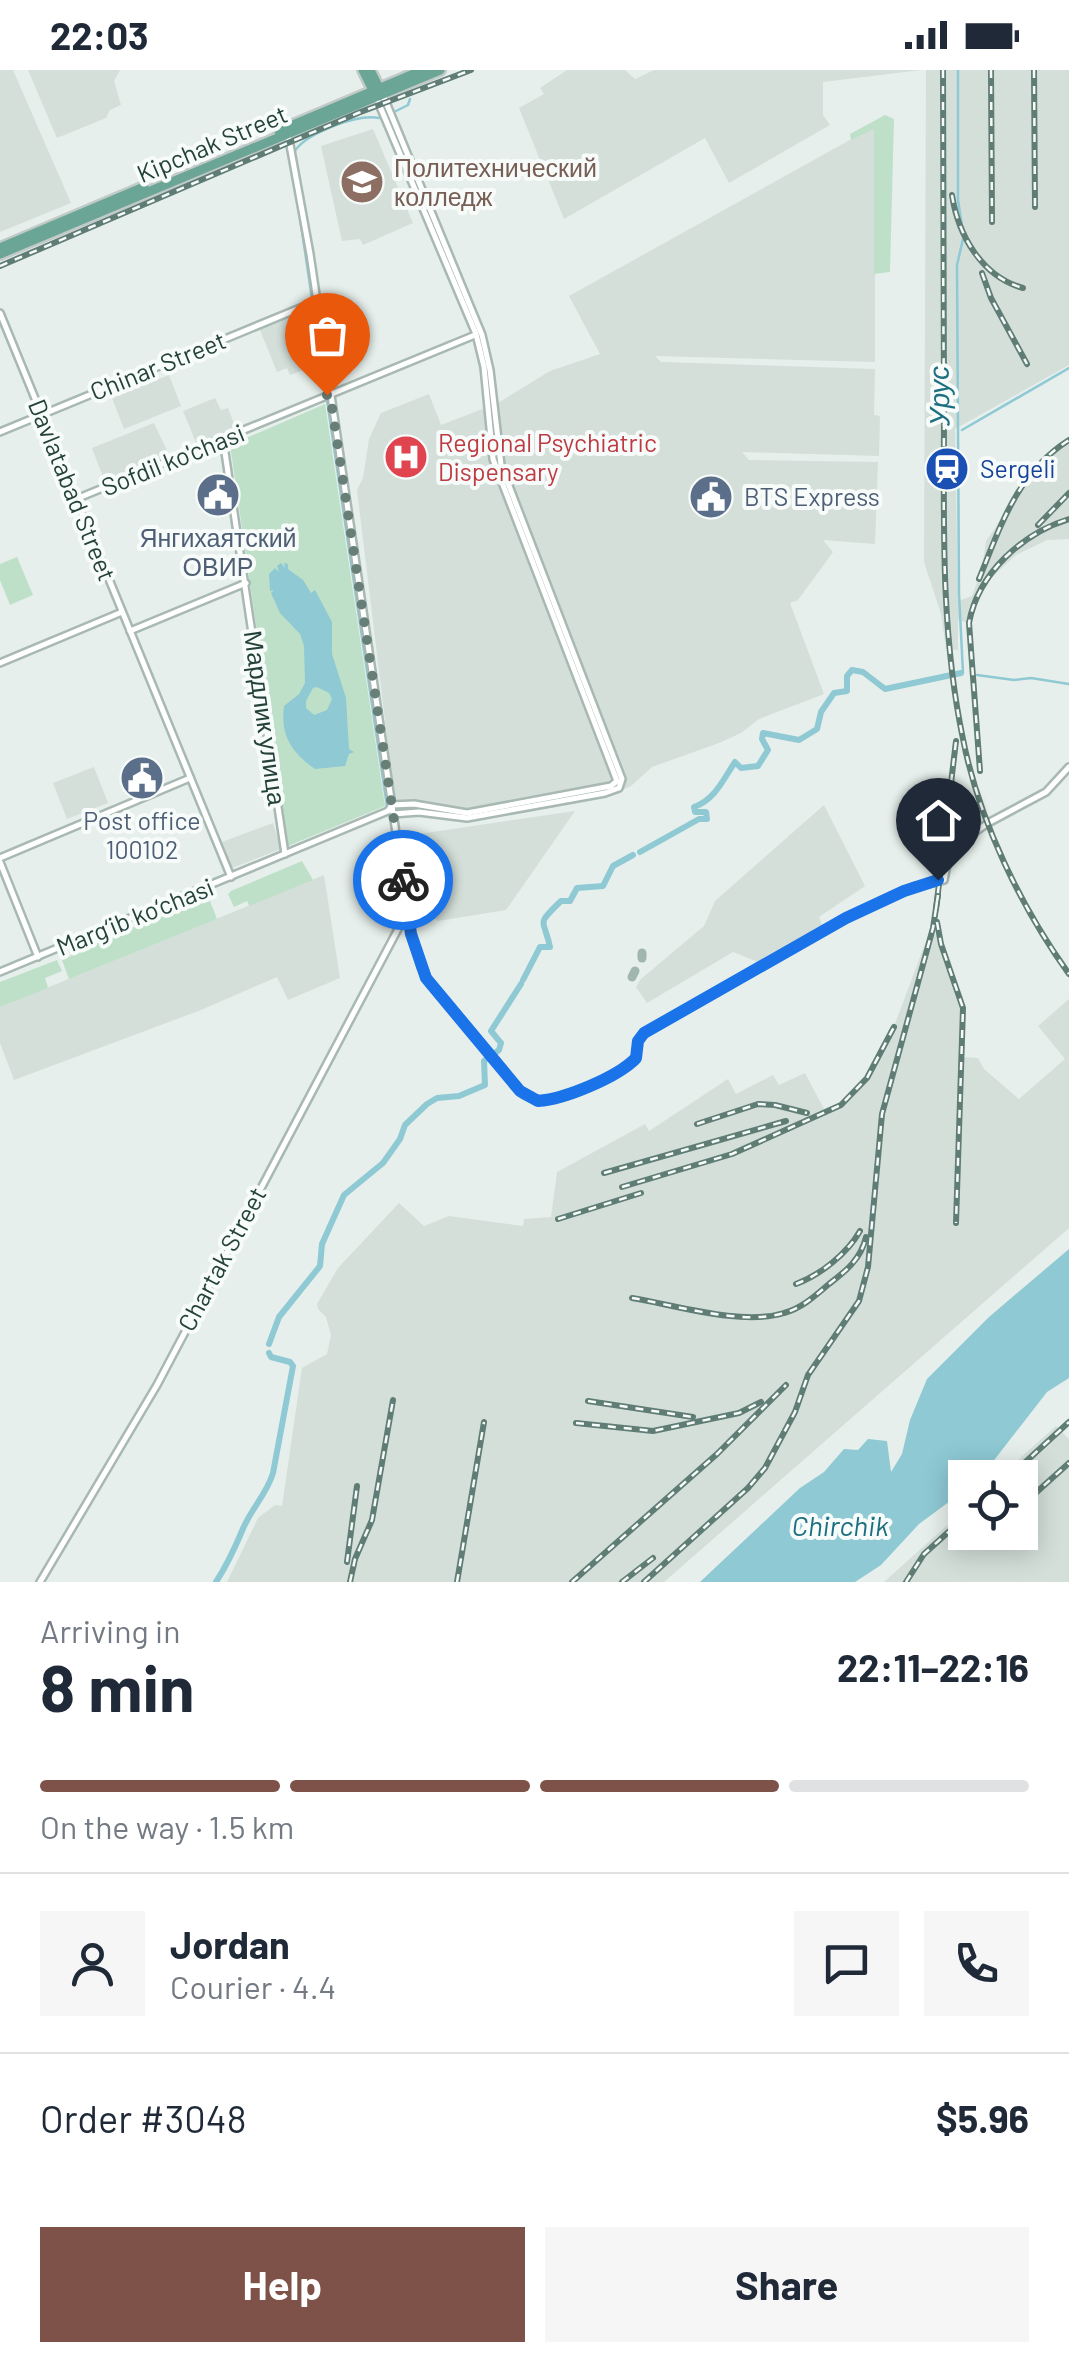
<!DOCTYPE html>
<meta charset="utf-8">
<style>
:root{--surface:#fff;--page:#f6f6f7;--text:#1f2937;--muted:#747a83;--line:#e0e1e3;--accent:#7f5249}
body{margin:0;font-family:Barlow,sans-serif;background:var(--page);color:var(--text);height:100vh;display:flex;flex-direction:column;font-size:38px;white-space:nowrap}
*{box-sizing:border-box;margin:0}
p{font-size:32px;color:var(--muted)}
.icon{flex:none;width:55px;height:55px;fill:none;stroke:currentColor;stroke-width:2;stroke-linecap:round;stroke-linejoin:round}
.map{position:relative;height:1512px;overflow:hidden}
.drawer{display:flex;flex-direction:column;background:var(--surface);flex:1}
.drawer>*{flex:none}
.buttons{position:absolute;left:948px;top:1390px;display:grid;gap:20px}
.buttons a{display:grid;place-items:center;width:90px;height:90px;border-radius:0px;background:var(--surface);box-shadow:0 5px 25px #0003;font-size:50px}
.pin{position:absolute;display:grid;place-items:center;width:85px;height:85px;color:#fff;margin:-102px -42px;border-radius:50% 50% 50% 0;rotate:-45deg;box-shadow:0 0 10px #0007}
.pin .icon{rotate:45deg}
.courier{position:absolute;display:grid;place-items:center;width:100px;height:100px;margin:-50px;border:8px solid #1a73e8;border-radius:50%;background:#fff;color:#222;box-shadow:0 2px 12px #0007}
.overview em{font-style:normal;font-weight:700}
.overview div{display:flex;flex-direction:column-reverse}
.overview{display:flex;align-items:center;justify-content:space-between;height:170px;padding:0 40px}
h1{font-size:65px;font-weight:700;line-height:75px}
.bar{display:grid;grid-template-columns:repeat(4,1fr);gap:15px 10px;align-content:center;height:120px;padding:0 40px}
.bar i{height:12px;border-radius:8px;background:var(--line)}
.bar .active{background:var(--accent)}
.bar p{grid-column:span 4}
.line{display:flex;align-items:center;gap:25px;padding:0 40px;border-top:2px solid var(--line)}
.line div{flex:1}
.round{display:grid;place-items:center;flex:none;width:105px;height:105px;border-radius:0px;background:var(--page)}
.cta{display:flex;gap:20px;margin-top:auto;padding:20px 40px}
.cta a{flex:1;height:115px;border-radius:0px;background:var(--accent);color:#fff;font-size:40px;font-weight:700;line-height:115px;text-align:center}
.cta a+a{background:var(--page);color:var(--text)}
.status{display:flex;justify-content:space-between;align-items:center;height:70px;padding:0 50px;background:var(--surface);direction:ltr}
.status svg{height:28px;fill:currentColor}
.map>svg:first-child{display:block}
.built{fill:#d4dfda}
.green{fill:#bfe0c8}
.water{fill:#8ec9d4;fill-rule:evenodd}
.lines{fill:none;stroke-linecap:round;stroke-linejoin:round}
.stream{stroke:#8ec9d4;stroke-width:2.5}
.river{stroke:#8ec9d4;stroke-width:6}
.taxiway{stroke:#a2b6b0;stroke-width:9}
.minor-casing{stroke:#a8b8b2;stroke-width:10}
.major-casing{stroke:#c2cac8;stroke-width:14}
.minor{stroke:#fff;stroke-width:5}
.major{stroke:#6aa596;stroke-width:9}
.rail-casing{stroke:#5f7d75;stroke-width:6}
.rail{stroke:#f7fbf9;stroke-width:2.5;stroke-dasharray:8;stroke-linecap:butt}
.done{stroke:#687f78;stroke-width:10;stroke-dasharray:0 18}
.route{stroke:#1a73e8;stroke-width:12}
.labels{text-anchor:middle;stroke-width:8;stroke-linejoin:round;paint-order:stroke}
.street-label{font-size:25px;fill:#24423a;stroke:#f7fbf9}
.education-label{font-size:25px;fill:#785e54;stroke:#f7fbf9;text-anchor:start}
.health-label{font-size:25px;fill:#be3a42;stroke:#f7fbf9;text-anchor:start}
.transit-label{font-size:25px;fill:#164399;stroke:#f7fbf9;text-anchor:start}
.service-label{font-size:25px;fill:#4e5e75;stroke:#f7fbf9}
.water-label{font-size:28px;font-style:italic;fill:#1c6f80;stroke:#f7fbf9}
</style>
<div class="status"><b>22:03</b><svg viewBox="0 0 49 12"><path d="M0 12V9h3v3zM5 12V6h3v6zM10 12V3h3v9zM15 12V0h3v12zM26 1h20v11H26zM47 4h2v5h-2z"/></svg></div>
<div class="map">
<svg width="1069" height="1512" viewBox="0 0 1069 1512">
<rect width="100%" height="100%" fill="#e6efeb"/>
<g class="built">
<polygon points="0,0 13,0 71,133 0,162"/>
<polygon points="28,0 120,0 114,11 121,35 110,40 106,48 57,68"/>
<polygon points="567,0 625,0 635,9 654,0 921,0 823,12 823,45 830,55 729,113 705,68 564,149 519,38 544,24 540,18"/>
<polygon points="926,0 1069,0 1069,295 955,359 958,531 972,526 982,498 986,471 1036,400 1069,371 1069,469 1047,470 1016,485 989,510 975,533 969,553 958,550 958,580 946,579 941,544 924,492"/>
<polygon points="875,56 875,292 655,286 661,292 875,299 874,345 880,346 879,386 742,382 749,390 878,392 875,474 823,470 833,482 798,530 790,533 824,624 759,649 741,663 719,673 652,697 631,716 614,724 457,751 437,747 422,740 396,741 357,420 363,408 369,369 381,343 429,324 441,355 498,333 550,301 600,284 569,226"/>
<polygon points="373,59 413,153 363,175 360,169 342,171 321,76"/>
<polygon points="312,238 317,295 290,305 287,298 277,302 260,260"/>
<polygon points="169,305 181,336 124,359 112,328"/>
<polygon points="215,328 221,340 228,338 236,359 197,375 183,341"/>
<polygon points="154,353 170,387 105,412 92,378"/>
<polygon points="94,697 108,733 67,749 53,713"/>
<polygon points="824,735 865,816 819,847 823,857 758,892 733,882 647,933 636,917 641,909 704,856 715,831"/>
<polygon points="575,741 506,840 438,851 416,834 405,766"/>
<polygon points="273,753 281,779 232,798 222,772"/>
<polygon points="324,805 340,908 288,930 277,907 201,940 14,1010 0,973 0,937"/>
<polygon points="929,863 937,865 957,917 962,955 960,987 978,988 984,999 1019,1029 1065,989 1038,956 1069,929 1069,1158 664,1512 227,1512 258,1448 275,1435 282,1436 302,1298 327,1284 331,1265 326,1247 318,1239 317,1234 338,1198 399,1133 424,1156 449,1146 523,1156 524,1149 551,1147 557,1102 645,1054 649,1061 728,1009 736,1024 773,1005 779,1015 805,1003 824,1039 836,1038 855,1023 886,978"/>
<polygon points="1056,1356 1069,1369 1069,1512 884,1512 965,1439 965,1462 1020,1462 1020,1408 999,1407"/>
</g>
<g class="green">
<polygon points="885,45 894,49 890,202 874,204 874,59 851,70 850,64"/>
<polygon points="325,334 385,736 288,776 230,375"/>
<polygon points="17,487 33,525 10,535 0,510 0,494"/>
<polygon points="393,775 400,822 394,824 384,778"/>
<polygon points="302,791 313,810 249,836 247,831 234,837 228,824 231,821"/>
<polygon points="197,831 199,834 210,831 217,849 69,909 62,890 71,886 71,883"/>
<polygon points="57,890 62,901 45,908 48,918 0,937 0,912"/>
</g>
<g class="water">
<path d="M281,493L285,498L284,493L288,494V499L303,510L311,523L315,520L332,552V584L346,628L349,679L354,682L349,684L345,696L315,699C292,683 280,666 284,636L299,624L305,613L304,576L300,564L280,543L271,523L274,520L270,521L269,504L275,498L279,502L277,496ZM317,617L329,623L332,629L327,640L314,645L306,638V631L313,618Z"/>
<polygon points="1069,1179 1069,1308 1047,1322 981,1407 965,1408 965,1420 919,1454 881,1495 855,1512 700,1512 800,1418 824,1402 844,1379 858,1380 868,1369 887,1371 891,1402 902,1384 910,1350 927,1309 989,1247"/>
</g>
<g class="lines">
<g class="stream">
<polyline points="958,0 958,130 962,156"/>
<polyline points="396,41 408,35 410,29"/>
<path d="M294,82C306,63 357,44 379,48"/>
<polyline points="298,134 387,736"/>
<polyline points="963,169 957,195 959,524 963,603"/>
<polyline points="962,360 1069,298"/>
<polyline points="977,605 1014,610 1031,608 1069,614"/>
</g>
<g class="river">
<path d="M640,782L699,749H707L706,742H695L694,737C715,730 724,708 735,692L741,698L758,696L768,680L762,669L763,663L799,670L817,659L821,642L834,623L847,621V606L852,600L863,602L885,619L961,603"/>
<path d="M523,910L540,877H550C544,848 535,856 561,831H570L577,818L603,816L613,796L633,785"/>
<polyline points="269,1274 279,1247 320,1196 322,1174 344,1125 383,1093 400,1069 405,1055 427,1034 437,1028 459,1026 485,1015 484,991 499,980 501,973 491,961 521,914"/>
<path d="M216,1512C227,1495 234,1480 242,1461C250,1440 267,1424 273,1403L293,1296L290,1292L271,1287L269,1283"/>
</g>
<g class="taxiway">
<polyline points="642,883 642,888"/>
<polyline points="632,907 635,901"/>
</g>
<defs>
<g id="minor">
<polyline points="383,25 482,265 490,300 501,395 622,709 619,718 605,723 467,748 419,742 393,744"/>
<path d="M288,64L310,184L411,864L421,897L430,914L524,1025C553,1042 599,1011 625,998L635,991L639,969L646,962L846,848L913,817L944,810L948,789L955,776L988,753L1046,722L1069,697"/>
<polyline points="0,243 231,807"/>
<polyline points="0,362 317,231"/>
<polyline points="223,369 285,784"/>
<polyline points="76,429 475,265"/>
<polyline points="130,561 246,513"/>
<polyline points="0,593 122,542"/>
<polyline points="0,788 190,708"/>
<polyline points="0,792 38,887"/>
<polyline points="0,902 388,741 392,735 414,734 467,743 611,716 617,711 493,389 484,297 476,264 376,27"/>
<polyline points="40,1512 157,1315 406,844"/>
</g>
<g id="major">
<polyline points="363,0 375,24"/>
<polyline points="370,0 381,22"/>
<polyline points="279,61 423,0"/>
<polyline points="0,178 144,117"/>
<polyline points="0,184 440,0"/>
</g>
</defs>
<use href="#minor" class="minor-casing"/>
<use href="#major" class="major-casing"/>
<use href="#minor" class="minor"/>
<use href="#major" class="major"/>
<defs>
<g id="rail">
<path d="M943,0C943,112 943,224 944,335C944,447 940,560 963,669C979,751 1021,837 1069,904"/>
<polyline points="991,0 992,152"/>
<polyline points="1034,0 1035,137"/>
<path d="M952,125C958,165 982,207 1023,218"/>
<polyline points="0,196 358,43 471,0"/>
<polyline points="982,203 991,228 1027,294"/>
<polyline points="1038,455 1069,423"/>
<path d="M979,509C1001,455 1017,403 1069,370"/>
<path d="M980,701L969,553C978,503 1023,463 1069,449"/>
<polyline points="936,839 956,671"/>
<polyline points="937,852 941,874 963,938 956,1153"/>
<polyline points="697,1054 758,1034 775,1035 807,1043"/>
<polyline points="604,1103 786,1051"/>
<polyline points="622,1117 732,1084 841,1035 867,1008 894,957"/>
<polyline points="558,1149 641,1123"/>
<path d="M796,1214C820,1205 847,1184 860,1161"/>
<path d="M632,1228C675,1235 742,1256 784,1243C802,1238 815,1226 829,1214C846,1201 861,1189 866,1167"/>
<polyline points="588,1331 693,1347"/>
<polyline points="576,1353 653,1361 739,1343 761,1332"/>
<polyline points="1008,1408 1069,1352"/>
<polyline points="1020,1437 1069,1393"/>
<polyline points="347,1492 357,1416"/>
<polyline points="350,1512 355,1489 372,1450 393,1330"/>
<polyline points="457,1512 484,1352"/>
<polyline points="572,1512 717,1384 786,1315"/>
<polyline points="622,1512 653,1488"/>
<polyline points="644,1512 748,1418 765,1398 795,1342 808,1305 859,1231 868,1197 882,1044 933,858 938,825"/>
<polyline points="906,1512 924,1484 965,1447"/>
</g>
</defs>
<use href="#rail" class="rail-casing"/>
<use href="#rail" class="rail"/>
</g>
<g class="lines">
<polyline class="done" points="327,325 330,324 403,810"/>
<path class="route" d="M403,810L411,864L426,908L520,1021L538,1031C565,1029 618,1007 636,988L638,971L644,963L846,848L904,821L938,810"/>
</g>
<defs>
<symbol id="university-disc" viewBox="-11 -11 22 22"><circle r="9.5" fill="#8d6e63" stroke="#f7fbf9"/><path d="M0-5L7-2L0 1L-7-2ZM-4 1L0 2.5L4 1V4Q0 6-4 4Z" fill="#fff"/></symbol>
<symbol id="hospital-disc" viewBox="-11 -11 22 22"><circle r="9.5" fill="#e0444e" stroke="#f7fbf9"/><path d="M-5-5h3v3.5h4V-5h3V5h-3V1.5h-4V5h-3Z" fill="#fff"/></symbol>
<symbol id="station-disc" viewBox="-11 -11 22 22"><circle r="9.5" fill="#1a4fb4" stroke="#f7fbf9"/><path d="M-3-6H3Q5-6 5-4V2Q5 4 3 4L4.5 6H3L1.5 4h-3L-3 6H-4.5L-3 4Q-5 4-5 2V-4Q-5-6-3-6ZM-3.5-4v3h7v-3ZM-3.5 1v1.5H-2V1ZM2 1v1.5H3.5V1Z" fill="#fff"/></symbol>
<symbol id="civic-disc" viewBox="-11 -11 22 22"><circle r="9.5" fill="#5c6f8a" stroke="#f7fbf9"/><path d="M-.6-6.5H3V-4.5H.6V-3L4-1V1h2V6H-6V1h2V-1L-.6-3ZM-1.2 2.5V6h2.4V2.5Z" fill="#fff"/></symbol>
</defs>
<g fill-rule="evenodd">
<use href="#university-disc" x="337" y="87" width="50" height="50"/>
<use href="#hospital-disc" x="381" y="362" width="50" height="50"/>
<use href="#station-disc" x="922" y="374" width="50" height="50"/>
<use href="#civic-disc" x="193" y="400" width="50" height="50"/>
<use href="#civic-disc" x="686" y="402" width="50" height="50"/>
<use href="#civic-disc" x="117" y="683" width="50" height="50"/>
</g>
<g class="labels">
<g class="street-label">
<text transform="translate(212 74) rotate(-23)" y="9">Kipchak Street</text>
<text transform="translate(158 296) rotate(-22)" y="9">Chinar Street</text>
<text transform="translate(173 390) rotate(-22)" y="9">Sofdil ko'chasi</text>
<text transform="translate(72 420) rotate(68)" y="9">Davlatabad Street</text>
<text transform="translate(265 648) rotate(82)" y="9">Мардлик улица</text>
<text transform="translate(135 847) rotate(-22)" y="9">Marg‘ib ko‘chasi</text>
<text transform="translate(222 1189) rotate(-62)" y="9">Chartak Street</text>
</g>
<g class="education-label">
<text x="394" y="107">Политехнический<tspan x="394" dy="29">колледж</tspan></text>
</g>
<g class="health-label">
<text x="438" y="382">Regional Psychiatric<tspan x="438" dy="29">Dispensary</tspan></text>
</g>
<g class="transit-label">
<text x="980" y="408">Sergeli</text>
</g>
<g class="service-label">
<text x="744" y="436" text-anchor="start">BTS Express</text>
<text x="218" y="477">Янгихаятский<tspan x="218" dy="29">ОВИР</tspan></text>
<text x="142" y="760">Post office<tspan x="142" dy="29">100102</tspan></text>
</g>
<g class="water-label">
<text transform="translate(939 326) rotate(-91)" y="10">Урус</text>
<text x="840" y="1466">Chirchik</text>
</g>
</g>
</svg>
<div class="buttons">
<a><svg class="icon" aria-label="locate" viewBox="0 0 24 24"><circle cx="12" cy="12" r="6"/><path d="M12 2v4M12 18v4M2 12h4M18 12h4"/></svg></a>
</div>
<div class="pin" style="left:327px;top:325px;background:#ea580c"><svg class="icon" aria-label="bag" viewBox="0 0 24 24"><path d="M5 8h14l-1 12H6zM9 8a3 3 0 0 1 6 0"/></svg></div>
<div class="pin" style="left:938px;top:810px;background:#1f2937"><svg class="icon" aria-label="home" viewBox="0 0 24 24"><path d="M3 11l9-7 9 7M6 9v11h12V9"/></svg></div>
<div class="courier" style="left:403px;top:810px"><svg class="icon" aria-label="bike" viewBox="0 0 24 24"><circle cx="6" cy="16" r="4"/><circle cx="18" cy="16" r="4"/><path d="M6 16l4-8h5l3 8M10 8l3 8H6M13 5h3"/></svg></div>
</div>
<section class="drawer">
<div class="overview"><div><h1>8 min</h1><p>Arriving in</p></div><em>22:11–22:16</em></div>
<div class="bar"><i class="active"></i><i class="active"></i><i class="active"></i><i></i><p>On the way · 1.5 km</p></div>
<div class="line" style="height:180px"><a class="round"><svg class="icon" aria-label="person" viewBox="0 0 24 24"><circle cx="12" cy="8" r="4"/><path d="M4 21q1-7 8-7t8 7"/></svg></a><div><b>Jordan</b><p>Courier · 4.4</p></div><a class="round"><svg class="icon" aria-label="chat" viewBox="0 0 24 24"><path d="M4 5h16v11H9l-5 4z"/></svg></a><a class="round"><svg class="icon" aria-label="phone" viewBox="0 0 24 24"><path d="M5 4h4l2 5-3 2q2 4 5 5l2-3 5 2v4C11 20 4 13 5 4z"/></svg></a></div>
<div class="line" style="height:130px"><div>Order #3048</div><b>$5.96</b></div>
<div class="cta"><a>Help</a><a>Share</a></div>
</section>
